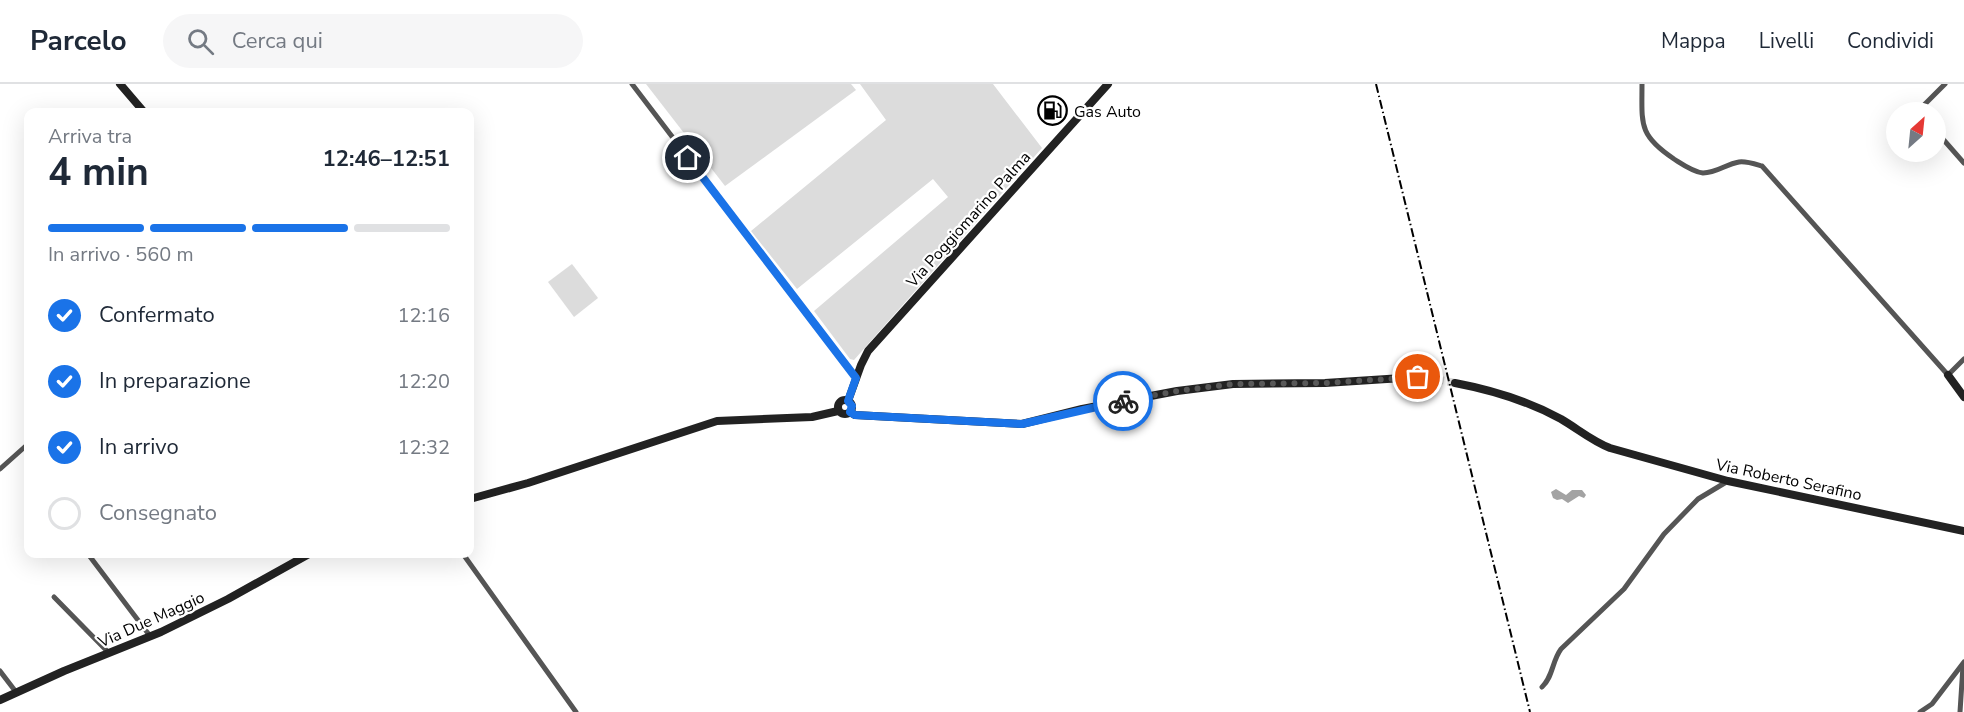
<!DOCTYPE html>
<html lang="it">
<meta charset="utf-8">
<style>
:root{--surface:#fff;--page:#f6f6f7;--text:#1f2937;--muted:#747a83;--line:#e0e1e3;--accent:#1a73e8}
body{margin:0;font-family:"Nunito Sans",sans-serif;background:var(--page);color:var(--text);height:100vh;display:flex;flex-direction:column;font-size:22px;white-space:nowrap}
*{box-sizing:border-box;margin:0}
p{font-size:20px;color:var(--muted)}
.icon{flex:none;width:33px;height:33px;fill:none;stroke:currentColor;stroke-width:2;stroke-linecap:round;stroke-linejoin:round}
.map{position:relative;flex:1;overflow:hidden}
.details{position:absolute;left:24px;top:24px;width:450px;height:450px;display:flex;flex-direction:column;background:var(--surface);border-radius:12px;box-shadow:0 6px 24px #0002}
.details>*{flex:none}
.needle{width:39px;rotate:27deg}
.controls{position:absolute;left:1886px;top:18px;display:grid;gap:12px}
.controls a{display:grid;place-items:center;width:60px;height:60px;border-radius:50%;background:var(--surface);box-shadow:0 6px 24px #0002;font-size:30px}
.pin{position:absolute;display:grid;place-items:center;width:51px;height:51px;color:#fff;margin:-26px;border:3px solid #fff;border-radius:50%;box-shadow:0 2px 6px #0007}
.courier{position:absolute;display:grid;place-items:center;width:60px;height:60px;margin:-30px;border:4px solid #1a73e8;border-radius:50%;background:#fff;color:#222;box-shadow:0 2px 8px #0007}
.summary em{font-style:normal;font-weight:700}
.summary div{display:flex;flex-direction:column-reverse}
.summary{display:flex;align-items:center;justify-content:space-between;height:102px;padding:0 24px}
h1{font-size:39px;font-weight:700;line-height:45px}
.bar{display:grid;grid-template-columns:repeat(4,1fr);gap:9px 6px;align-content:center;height:72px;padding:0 24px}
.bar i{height:8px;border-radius:4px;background:var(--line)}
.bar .current{background:var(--accent)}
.bar p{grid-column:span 4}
ol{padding:0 24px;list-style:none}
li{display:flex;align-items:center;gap:18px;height:66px}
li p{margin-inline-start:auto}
li .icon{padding:6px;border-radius:50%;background:var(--accent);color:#fff;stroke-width:4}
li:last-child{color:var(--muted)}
li i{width:33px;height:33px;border:3px solid var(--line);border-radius:50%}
header{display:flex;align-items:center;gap:36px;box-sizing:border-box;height:84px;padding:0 30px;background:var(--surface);border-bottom:2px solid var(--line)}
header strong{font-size:28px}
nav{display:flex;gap:33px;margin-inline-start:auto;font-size:21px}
.search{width:420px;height:54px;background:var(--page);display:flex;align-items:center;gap:15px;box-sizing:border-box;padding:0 21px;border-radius:33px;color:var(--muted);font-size:22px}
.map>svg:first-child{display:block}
.green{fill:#dcdcdc}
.water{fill:#a3a3a3}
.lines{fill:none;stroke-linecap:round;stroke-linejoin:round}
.secondary-tunnel{stroke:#d9d9d9;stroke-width:8;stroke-dasharray:8 4;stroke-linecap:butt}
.street{stroke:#555;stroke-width:5}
.secondary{stroke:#222;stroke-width:8}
.rail{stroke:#000;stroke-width:2;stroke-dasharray:9 3 1.5 3;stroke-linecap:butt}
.done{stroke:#595959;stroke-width:6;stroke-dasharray:0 10.8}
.route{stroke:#1a73e8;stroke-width:8}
.labels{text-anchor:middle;stroke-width:4.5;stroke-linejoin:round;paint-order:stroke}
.poi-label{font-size:16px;fill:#000;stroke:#fff;text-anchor:start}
.street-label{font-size:16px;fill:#000;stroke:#fff}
</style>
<header>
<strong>Parcelo</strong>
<div class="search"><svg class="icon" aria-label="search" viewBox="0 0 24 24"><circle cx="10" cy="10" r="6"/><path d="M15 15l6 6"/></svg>Cerca qui</div>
<nav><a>Mappa</a><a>Livelli</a><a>Condividi</a></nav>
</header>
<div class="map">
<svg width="1964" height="628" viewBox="0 0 1964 628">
<rect width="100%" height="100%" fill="#fff"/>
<g class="green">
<polygon points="646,0 851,0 856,6 725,102"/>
<polygon points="860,0 993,0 1042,64 854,276 850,275 814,227 948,113 933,95 797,205 751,147 886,36"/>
<polygon points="572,180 598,214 574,233 548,198"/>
</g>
<polygon class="water" points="1556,405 1566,411 1572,406 1582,406 1586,411 1584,414 1579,412 1568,419 1562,415 1557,416 1553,414 1551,408"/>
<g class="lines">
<polyline class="secondary-tunnel" points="1436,295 1455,299"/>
<g class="street">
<polyline points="632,0 856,294"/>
<path d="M1642,0C1642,40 1638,51 1674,75C1682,80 1693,88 1703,89C1717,89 1726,80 1739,78C1746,77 1755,80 1762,82L1948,291L1964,275"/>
<polyline points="1923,28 1923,22 1945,0"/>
<polyline points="1935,46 1964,79"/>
<polyline points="0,385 28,360"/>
<polyline points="88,470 150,552"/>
<polyline points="463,470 576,628"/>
<polyline points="54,513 109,569"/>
<polyline points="0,587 16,608"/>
<path d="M1542,603C1553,593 1552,577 1561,565L1624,505L1664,450L1698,415L1728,397"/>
<polyline points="1920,628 1932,620 1964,578"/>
<polyline points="1960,628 1963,582"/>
</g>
<g class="secondary">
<polyline points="120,0 144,28"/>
<polyline points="1948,291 1964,313"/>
<path d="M1455,299C1492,306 1528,317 1561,335C1578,345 1592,357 1610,364L1728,397L1964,447"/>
<circle cx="845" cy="323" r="7"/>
<polyline points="848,317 861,281 868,267 1108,0"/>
<polyline points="850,328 855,331 1022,340 1082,325 1177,307 1233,300 1325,299 1418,293 1436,295"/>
<polyline points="470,415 528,399 717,337 812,333 838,327"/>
<polyline points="0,616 64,587 161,548 228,515 309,470"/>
</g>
<polyline class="rail" points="1376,0 1530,628"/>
</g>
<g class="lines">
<polyline class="done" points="1123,317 1177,307 1233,300 1325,299 1418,293"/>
<polyline class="route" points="688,74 856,294 848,317 852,322 850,328 855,331 1022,340 1123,317"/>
</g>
<defs>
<symbol id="fuel-ring" viewBox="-11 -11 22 22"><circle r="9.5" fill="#fff" stroke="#000" stroke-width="1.5"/><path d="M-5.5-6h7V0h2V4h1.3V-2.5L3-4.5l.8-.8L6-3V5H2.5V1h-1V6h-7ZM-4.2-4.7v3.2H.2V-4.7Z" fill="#000"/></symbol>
</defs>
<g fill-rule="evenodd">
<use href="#fuel-ring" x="1036" y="10" width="33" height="33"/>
</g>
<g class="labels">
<g class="poi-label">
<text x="1074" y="33">Gas Auto</text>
</g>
<g class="street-label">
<text transform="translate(968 135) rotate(-48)" y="6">Via Poggiomarino Palma</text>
<text transform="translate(1789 395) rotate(12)" y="6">Via Roberto Serafino</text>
<text transform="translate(151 535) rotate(-24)" y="6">Via Due Maggio</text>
</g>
</g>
</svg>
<div class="controls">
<a><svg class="needle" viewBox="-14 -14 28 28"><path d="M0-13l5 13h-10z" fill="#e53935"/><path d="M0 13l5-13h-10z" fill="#747a83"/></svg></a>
</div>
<div class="pin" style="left:1418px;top:293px;background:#ea580c"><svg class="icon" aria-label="bag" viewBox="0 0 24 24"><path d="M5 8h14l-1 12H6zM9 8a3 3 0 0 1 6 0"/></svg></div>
<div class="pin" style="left:688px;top:74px;background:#1f2937"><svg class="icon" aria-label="home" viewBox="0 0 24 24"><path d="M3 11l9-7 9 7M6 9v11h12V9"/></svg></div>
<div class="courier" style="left:1123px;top:317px"><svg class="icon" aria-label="bike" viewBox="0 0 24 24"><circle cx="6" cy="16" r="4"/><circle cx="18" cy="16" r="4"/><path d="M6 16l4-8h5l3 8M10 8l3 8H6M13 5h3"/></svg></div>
<section class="details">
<div class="summary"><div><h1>4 min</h1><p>Arriva tra</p></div><em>12:46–12:51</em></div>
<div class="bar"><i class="current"></i><i class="current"></i><i class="current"></i><i></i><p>In arrivo · 560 m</p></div>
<ol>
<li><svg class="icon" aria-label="check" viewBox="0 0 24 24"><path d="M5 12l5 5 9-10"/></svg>Confermato<p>12:16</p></li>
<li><svg class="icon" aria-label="check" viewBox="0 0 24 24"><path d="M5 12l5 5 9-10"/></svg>In preparazione<p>12:20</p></li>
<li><svg class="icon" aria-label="check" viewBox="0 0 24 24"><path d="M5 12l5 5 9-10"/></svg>In arrivo<p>12:32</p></li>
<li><i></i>Consegnato</li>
</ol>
</section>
</div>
